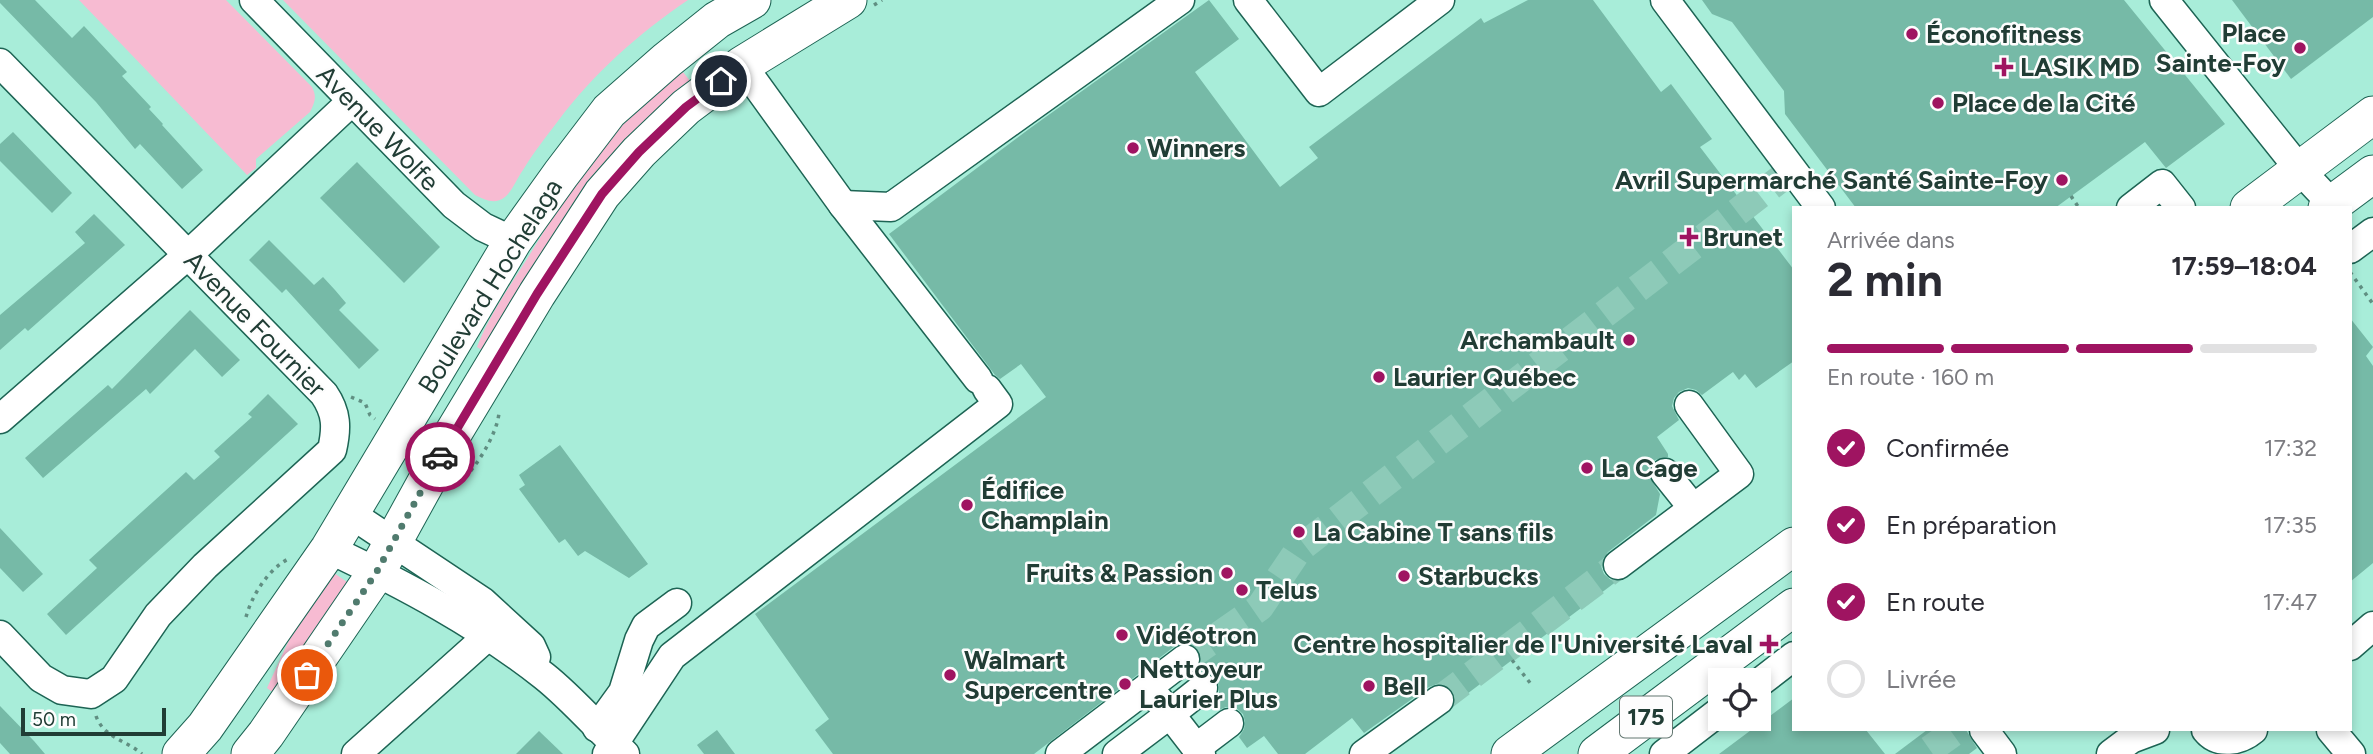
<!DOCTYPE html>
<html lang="fr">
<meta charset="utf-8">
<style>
:root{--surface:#fff;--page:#f2f2f3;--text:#2b2b33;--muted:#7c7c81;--line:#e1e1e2;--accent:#9f1461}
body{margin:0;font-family:Figtree,sans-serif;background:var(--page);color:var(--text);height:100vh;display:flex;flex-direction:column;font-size:26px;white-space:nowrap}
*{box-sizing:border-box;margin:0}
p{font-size:23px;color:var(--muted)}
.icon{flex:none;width:38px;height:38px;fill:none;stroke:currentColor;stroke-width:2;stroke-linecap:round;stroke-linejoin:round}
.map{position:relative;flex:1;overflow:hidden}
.details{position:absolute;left:1792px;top:206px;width:560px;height:525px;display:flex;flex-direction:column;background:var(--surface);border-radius:0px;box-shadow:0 4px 10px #0003}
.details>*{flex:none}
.tools{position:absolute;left:1708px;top:668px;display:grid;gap:14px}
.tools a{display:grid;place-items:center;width:63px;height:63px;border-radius:0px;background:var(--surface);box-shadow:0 4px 10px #0003;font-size:35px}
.scale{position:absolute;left:21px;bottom:18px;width:145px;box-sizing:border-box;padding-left:7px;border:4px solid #213d35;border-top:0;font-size:19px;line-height:24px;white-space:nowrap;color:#213d35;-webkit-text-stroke:5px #fdfdfd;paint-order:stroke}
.pin{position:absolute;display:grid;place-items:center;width:60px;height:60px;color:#fff;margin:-30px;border:4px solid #fff;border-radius:50%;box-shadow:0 2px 7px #0007}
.courier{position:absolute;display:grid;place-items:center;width:70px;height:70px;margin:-35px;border:5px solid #9f1461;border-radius:50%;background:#fff;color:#222;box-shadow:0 2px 9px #0007}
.headline em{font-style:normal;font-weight:700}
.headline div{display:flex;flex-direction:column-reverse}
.headline{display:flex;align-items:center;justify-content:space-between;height:119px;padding:0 35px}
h1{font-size:46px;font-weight:700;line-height:52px}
.bar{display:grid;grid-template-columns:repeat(4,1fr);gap:10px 7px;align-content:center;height:84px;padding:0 35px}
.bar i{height:9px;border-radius:5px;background:var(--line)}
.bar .on{background:var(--accent)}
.bar p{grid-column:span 4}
ol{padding:0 35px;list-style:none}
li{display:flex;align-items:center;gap:21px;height:77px}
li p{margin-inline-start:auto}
li .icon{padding:7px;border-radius:50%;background:var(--accent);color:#fff;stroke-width:4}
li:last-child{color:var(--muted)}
li i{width:38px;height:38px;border:4px solid var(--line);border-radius:50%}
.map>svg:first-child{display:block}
.green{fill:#f7bbd2}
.building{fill:#76baa7}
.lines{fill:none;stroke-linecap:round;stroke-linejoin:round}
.minor-tunnel{stroke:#8dcab8;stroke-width:28;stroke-dasharray:28 14;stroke-linecap:butt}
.minor-casing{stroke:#1d6454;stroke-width:31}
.major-casing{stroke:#1d6454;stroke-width:39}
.path{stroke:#608f82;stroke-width:3.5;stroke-dasharray:3.5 5;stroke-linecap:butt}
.minor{stroke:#fff;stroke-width:28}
.major{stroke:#fff;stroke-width:37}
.done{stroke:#507b6e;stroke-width:7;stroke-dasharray:0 12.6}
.route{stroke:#9f1461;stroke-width:9}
.poi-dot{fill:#9f1461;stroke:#fdfdfd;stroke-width:2.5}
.labels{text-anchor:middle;stroke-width:5;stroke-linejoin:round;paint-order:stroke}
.shield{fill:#fdfdfd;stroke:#637771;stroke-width:2}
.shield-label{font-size:24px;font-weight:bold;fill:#213d35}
.poi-label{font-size:26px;font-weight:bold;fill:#213d35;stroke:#fdfdfd;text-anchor:start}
.street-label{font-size:26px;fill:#213d35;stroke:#fdfdfd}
</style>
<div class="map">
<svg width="2373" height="754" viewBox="0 0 2373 754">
<rect width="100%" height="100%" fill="#a8edd9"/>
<g class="green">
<path d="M79,0H226L312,87C317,97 315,102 310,112L256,159V168L247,175Z"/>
<path d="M283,0H688C639,33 593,74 558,121C546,137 533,153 523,170C517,178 513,190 505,197C495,205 485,200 475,195Z"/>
<path d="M683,72L691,82L485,352L477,347C489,316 509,287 527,259C566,196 618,109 683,72Z"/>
<polygon points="334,573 347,582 275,694 267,688 294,629"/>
</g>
<g class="building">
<polygon points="0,0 35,0 72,38 84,26 127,72 122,76 151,107 149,109 163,124 162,125 203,170 182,189 140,144 135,149 96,102 0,3"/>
<polygon points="1209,0 1239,39 1195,72 1280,187 1318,158 1309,147 1481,18 1484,23 1528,0 1593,0 1661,92 1671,84 1712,139 1700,147 1794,270 1794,361 1756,388 1745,374 1739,380 1733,372 1702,395 1696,390 1688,388 1679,392 1674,398 1672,406 1679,420 1657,437 1668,454 1668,457 1655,460 1649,468 1649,476 1660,494 1656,515 1608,552 1603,559 1601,566 1604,574 1611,580 1617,581 1455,703 1452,690 1445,685 1437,684 1429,687 1364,733 1352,718 1305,754 1278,754 1264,736 1247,748 1239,737 1244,729 1245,722 1243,714 1235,707 1226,707 1219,710 1213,702 1219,694 1219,686 1216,678 1208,672 1200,672 1193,675 1200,666 1201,656 1198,648 1192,644 1184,643 1175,646 1034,754 833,754 815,730 829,719 755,614 1046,397 1021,364 1000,379 995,375 889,234 1029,129"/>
<polygon points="1702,0 2124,0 2225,124 2166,168 2145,142 2055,208 1856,208 1785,114 1784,91 1762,62 1732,22 1712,14"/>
<polygon points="2232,0 2373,0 2373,17 2291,79"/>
<polygon points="13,132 72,193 52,213 0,161 0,144"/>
<polygon points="357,162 440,247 404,283 320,198"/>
<polygon points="94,214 125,245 28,331 25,328 0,350 0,315 85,243 75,232"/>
<polygon points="269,240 314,285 323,277 335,290 346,303 339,310 379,350 359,369 286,289 282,293 249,260"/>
<polygon points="190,310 240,360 222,377 195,349 150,394 146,389 43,478 25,458 108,385 112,389"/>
<polygon points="2350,318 2373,347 2366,356 2373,366 2373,563 2350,582"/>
<polygon points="268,394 298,424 66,635 47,614 97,568 89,560 186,472 194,480 220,457 214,451 252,417 248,414"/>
<polygon points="560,445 648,564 629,578 585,551 578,556 565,539 559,543 519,489 525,485 519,475"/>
<polygon points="0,528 43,574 23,592 0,568"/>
<polygon points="1794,698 1794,730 1866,730 1885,754 1719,754"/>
<polygon points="0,706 34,741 45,754 10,754 0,743"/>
<polygon points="717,730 735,754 704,754 697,745"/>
<polygon points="1927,730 1966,730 1977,748 1969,754 1895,754"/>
<polygon points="539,731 563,754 516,754"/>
</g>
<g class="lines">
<g class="minor-tunnel">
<polyline points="1185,659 1260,607 1299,549 1792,170"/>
<polyline points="1439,700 1618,565"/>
<polyline points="1933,730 1950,754"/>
</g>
<defs>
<g id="minor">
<polyline points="254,0 454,205 483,227 513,241"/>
<polyline points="1248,0 1319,92 1440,0"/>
<polyline points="1665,0 1821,208"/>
<polyline points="2164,0 2300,170 2332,204"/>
<path d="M0,63L324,394C337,413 337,428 332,450L205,566L158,615L114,679L91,694L62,690L41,678L0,635"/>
<polyline points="742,65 843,205 978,379"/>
<polyline points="843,205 891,207 1180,0"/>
<polyline points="2131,208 2162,184 2181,208"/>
<polyline points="2350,249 2373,232"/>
<polyline points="0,419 189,254 352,101"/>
<polyline points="1665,473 1693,508"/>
<polyline points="351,514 483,602 531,646 536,657"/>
<path d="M329,549C405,585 478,624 544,676C573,699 598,729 625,754"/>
<polyline points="1618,565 1739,474 1689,405"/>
<polyline points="2350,646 2373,626"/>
<polyline points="1759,683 1794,656"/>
<polyline points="1158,699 1170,714 1203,688"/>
<polyline points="597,728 623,692 639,640 646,626 677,603"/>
<polyline points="1984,730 2002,754"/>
<path d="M2206,730C2218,745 2240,741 2253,730"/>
<polyline points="2331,730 2351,754"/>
<polyline points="1196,748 1229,723"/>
<polyline points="356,754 489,635"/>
<polyline points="607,754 672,656 998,404 987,389"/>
<polyline points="1060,754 1185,659"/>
<polyline points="1117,754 1170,714 1201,754"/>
<polyline points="1364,754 1439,700"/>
<polyline points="1664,754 1720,711"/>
<polyline points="2111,754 2131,739 2155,730"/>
</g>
<g id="major">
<polyline points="2249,208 2373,115"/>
<polyline points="2327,208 2373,174"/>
<polyline points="181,754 205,727 329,549 513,241 561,174 609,111 667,60 717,20 752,0"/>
<polyline points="250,754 266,734 376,573 452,435 537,294 602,194 639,152 686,107 742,65 848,0"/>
<polyline points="1510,754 1794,546"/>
<polyline points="1597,754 1794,607"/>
</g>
</defs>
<use href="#minor" class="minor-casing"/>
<use href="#major" class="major-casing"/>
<g class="path">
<polyline points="874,5 882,0"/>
<polyline points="2071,196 2079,208"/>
<polyline points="2350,272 2373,304"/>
<polyline points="351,397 365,403 370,415 375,419"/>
<path d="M459,483C475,470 498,433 499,412"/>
<path d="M246,617C252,595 268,570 288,559"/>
<polyline points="1512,660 1531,684"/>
<path d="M96,716C104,738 126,740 142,754"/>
</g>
<use href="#minor" class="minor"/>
<use href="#major" class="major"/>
</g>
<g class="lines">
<polyline class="done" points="307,675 376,573 440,457"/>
<polyline class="route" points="440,457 537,294 602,194 639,152 686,107 721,81"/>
</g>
<g class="poi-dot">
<circle cx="1912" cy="34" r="7"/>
<circle cx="2300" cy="48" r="7"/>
<path d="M2000.5 56.5h7v7h7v7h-7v7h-7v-7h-7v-7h7z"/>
<circle cx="1938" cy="103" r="7"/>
<circle cx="1133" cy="148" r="7"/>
<circle cx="2062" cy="180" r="7"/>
<path d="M1685.5 226.5h7v7h7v7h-7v7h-7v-7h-7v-7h7z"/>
<circle cx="1629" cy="340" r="7"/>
<circle cx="1379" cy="377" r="7"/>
<circle cx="1587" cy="468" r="7"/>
<circle cx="967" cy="505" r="7"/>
<circle cx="1299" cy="532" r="7"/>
<circle cx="1227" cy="573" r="7"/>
<circle cx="1404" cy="576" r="7"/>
<circle cx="1242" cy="590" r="7"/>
<circle cx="1122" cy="635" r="7"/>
<path d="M1765.5 633.5h7v7h7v7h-7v7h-7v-7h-7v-7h7z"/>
<circle cx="950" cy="675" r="7"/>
<circle cx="1125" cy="684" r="7"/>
<circle cx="1369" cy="686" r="7"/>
</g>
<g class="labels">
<rect class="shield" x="1620" y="696.5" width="52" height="41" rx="5"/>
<g class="shield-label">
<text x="1646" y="725">175</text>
</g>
<g class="poi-label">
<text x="2286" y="42" text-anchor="end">Place<tspan x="2286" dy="30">Sainte-Foy</tspan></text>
<text x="1926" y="43">Éconofitness</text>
<text x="2020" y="76">LASIK MD</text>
<text x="1952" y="112">Place de la Cité</text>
<text x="1147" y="157">Winners</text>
<text x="2048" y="189" text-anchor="end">Avril Supermarché Santé Sainte-Foy</text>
<text x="1703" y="246">Brunet</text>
<text x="1615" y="349" text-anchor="end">Archambault</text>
<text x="1393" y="386">Laurier Québec</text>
<text x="1601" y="477">La Cage</text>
<text x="981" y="499">Édifice<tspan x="981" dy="30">Champlain</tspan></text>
<text x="1313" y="541">La Cabine T sans fils</text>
<text x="1213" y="582" text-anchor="end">Fruits &amp; Passion</text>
<text x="1418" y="585">Starbucks</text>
<text x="1256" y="599">Telus</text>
<text x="1136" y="644">Vidéotron</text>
<text x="1753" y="653" text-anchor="end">Centre hospitalier de l'Université Laval</text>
<text x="964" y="669">Walmart<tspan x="964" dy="30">Supercentre</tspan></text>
<text x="1139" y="678">Nettoyeur<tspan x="1139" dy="30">Laurier Plus</tspan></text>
<text x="1383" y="695">Bell</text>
</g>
<g class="street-label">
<text transform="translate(378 128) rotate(46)" y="9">Avenue Wolfe</text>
<text transform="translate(490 286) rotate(-58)" y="9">Boulevard Hochelaga</text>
<text transform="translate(255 324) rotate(46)" y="9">Avenue Fournier</text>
</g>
</g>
</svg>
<div class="tools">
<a><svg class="icon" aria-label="locate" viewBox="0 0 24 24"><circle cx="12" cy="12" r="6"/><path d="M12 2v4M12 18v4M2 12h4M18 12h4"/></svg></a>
</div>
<div class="scale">50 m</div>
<div class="pin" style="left:307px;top:675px;background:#ea580c"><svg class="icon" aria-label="bag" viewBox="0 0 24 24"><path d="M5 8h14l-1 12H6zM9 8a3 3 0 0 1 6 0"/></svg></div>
<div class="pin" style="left:721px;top:81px;background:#1f2937"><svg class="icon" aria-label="home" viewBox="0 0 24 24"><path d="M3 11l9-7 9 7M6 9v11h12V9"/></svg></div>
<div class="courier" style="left:440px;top:457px"><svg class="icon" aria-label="car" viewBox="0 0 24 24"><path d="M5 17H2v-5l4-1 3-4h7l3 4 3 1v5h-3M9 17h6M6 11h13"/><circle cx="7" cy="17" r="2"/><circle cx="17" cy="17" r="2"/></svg></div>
<section class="details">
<div class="headline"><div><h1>2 min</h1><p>Arrivée dans</p></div><em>17:59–18:04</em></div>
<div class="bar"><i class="on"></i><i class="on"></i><i class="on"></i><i></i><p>En route · 160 m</p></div>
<ol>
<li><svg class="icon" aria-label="check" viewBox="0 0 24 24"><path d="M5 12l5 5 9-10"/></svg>Confirmée<p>17:32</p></li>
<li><svg class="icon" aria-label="check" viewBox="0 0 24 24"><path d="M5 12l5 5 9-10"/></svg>En préparation<p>17:35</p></li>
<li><svg class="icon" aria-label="check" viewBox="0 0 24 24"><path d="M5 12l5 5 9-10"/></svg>En route<p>17:47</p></li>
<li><i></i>Livrée</li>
</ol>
</section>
</div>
